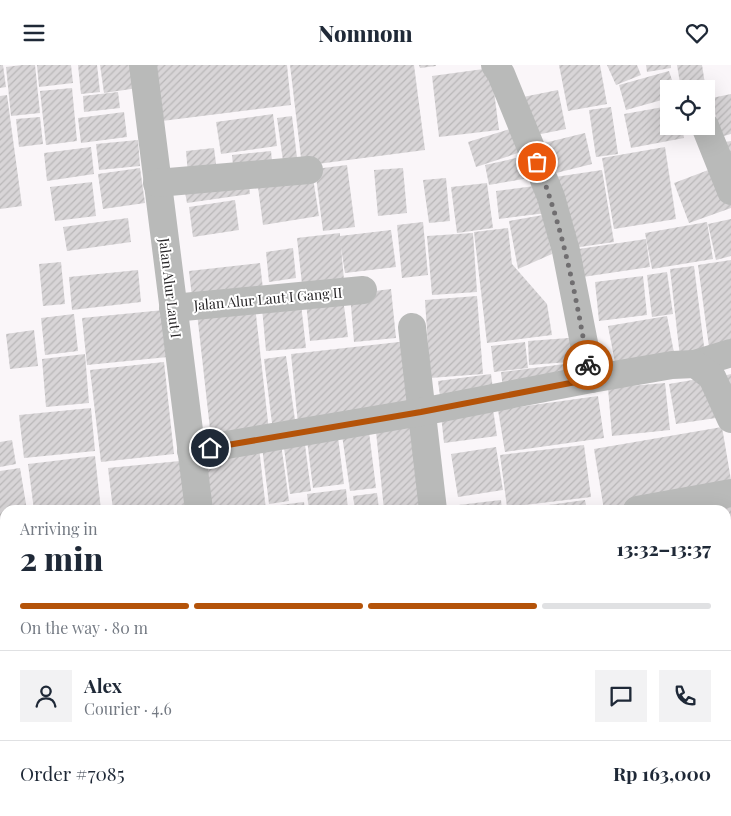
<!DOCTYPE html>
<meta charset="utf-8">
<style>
:root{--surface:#fff;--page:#f2f2f3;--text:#1f2937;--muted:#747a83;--line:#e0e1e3;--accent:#b45309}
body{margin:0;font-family:"Playfair Display",serif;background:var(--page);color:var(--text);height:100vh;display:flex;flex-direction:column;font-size:19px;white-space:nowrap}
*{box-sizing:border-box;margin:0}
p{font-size:16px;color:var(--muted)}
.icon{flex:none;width:28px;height:28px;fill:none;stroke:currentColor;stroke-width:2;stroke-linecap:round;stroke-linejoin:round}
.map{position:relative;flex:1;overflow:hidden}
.details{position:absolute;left:0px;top:440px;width:731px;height:311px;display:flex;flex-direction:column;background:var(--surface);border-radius:15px 15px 0 0;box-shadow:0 5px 20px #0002}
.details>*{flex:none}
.tools{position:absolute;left:660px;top:15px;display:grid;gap:10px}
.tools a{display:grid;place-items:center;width:55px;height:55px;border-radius:0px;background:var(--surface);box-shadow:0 5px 20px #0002;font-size:25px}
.pin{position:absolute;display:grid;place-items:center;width:42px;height:42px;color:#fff;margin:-21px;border:2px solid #fff;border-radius:50%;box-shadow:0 1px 5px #0007}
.courier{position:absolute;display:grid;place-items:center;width:50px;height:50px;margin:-25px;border:4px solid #b45309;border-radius:50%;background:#fff;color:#222;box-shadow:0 1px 6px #0007}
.headline em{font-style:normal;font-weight:800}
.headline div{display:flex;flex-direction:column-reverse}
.headline{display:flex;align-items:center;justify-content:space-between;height:85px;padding:0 20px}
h1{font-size:32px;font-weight:800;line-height:38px}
.bar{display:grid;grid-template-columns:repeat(4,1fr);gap:8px 5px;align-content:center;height:60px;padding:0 20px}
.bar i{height:6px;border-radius:4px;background:var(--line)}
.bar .active{background:var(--accent)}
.bar p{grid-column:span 4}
.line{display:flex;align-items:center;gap:12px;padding:0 20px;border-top:1px solid var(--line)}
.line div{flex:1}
.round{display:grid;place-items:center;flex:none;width:52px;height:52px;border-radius:0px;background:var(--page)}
header{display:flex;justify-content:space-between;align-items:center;height:65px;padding:0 20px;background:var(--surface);font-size:22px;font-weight:800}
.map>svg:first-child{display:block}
.building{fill:url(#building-hatch)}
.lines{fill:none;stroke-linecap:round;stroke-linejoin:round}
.street{stroke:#b9bab9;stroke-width:28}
.done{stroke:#706e70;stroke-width:5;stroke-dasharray:0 9}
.route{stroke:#b45309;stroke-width:6}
.labels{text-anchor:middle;stroke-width:4;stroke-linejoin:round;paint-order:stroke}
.street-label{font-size:14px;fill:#262426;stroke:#fff}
</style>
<header><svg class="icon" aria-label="menu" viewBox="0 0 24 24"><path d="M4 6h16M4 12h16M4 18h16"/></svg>Nomnom<svg class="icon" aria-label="heart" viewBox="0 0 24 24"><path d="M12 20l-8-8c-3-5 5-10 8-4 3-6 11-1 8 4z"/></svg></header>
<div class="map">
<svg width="731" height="751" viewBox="0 0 731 751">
<defs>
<pattern id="building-hatch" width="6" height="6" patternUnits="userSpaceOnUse" patternTransform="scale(1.25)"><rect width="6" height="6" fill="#d8d5d7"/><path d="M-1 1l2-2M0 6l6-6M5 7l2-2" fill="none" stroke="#b9b7b8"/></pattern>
</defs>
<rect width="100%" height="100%" fill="#faf6f9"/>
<g class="building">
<polygon points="0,0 3,0 6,22 0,23"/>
<polygon points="22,0 35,0 40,48 11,51 6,2"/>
<polygon points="37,0 71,0 73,18 39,22"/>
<polygon points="78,0 97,0 100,27 81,29"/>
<polygon points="100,0 135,0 138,23 104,28"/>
<polygon points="155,0 287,0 291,40 162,56"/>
<polygon points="290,0 414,0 425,85 302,101"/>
<polygon points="419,0 436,0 436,1 420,3"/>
<polygon points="559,0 600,0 607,39 568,46"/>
<polygon points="607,0 637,0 641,10 616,20"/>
<polygon points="646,0 671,0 671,3 647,7"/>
<polygon points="677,0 702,0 705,19 681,24"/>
<polygon points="491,3 499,65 439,72 432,11"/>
<polygon points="669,6 675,24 669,24 669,33 626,45 619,20"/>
<polygon points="72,23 77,76 46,80 40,26"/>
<polygon points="558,25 566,64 531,71 523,32"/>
<polygon points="118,27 120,43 84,47 83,31"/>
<polygon points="731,29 731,69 720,72 712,33"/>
<polygon points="7,30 22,141 0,144 0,31"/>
<polygon points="669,41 669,61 682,61 684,73 631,83 624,49"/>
<polygon points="611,42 618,89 596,92 589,45"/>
<polygon points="124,47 127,72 81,78 78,53"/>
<polygon points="273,49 277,81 221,89 216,57"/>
<polygon points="292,51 298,101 284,103 277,53"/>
<polygon points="40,52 43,79 19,82 16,54"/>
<polygon points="513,63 521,87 476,102 468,77"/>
<polygon points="585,68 592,99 548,110 540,79"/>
<polygon points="138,75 140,101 99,105 96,79"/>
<polygon points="731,76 731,100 725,77"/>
<polygon points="91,82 94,109 47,116 44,88"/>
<polygon points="665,82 676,154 614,164 602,93"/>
<polygon points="214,83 217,106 188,109 186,86"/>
<polygon points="271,86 273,106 234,111 232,90"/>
<polygon points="525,91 529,113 489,120 485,100"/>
<polygon points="347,100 355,162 323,166 315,104"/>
<polygon points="719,101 731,133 731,143 689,158 674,118"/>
<polygon points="140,103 145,138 103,144 98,109"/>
<polygon points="403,103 407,148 378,151 374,105"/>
<polygon points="602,105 614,177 566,184 555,112"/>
<polygon points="248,113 250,129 187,138 184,122"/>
<polygon points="313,113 319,151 263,160 258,122"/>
<polygon points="446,113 450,156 429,158 423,115"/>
<polygon points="92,117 96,151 55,156 50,122"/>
<polygon points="487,118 493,163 457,168 451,122"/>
<polygon points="542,120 546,148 499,154 496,126"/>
<polygon points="235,135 239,165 193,172 189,142"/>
<polygon points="543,150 552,189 518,204 509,156"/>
<polygon points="128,153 131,177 67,186 63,162"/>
<polygon points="731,154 731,191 716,195 708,159"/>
<polygon points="423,157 428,210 402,213 397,160"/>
<polygon points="707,157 713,194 652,204 645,168"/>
<polygon points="508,163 512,199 547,239 552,270 487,278 474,167"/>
<polygon points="391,165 396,202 345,208 341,182 344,215 302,219 297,173 340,168 340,171"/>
<polygon points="473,168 477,227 432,230 427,171"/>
<polygon points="646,174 650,202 576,213 572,185"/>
<polygon points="293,183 296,213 269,217 266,187"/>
<polygon points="731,195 731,279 709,282 698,200"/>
<polygon points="61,197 65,239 43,241 39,199"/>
<polygon points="260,198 263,224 192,232 189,206"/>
<polygon points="694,201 705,289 680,292 670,204"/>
<polygon points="138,205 141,237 72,245 69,212"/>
<polygon points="667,207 673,249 652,252 647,210"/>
<polygon points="643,211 647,250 599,256 595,217"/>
<polygon points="391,224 396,273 354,277 350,229"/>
<polygon points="477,231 483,309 430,313 425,235"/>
<polygon points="343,233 348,272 310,276 306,237"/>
<polygon points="301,239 306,283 266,286 262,243"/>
<polygon points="255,241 269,366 211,373 197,248"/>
<polygon points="164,245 168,292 87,300 82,253"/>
<polygon points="74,249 78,286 45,290 41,253"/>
<polygon points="667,251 675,293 616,303 608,261"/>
<polygon points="34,265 38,301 10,304 6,269"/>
<polygon points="582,272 583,296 529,300 528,276"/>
<polygon points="408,276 415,345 298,359 291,289"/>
<polygon points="525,277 528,303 494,307 491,281"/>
<polygon points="85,289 89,338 46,342 42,294"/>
<polygon points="286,291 295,355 272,358 264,294"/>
<polygon points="164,297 174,389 101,397 90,305"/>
<polygon points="581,297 583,313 503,323 501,307"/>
<polygon points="491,309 494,332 441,339 438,316"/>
<polygon points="731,309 731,344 723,311"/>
<polygon points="710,312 716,353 676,359 669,319"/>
<polygon points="665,318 670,365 612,371 608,323"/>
<polygon points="598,331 604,373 505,387 498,345"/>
<polygon points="91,343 95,386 24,393 19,350"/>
<polygon points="493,344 497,371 444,378 441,350"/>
<polygon points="417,353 428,445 384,445 375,357"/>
<polygon points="722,362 731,415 731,426 617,445 604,445 594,384"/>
<polygon points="369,367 376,423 350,426 342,370"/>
<polygon points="304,372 311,426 290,429 283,375"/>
<polygon points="338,372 344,419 313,423 307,375"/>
<polygon points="12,375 16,399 0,402 0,377"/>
<polygon points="281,379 289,436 269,439 262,382"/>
<polygon points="584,380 591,432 507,442 500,390"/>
<polygon points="259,382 266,445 209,445 202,389"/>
<polygon points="496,382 503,425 458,432 451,389"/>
<polygon points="95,391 101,445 34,445 28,399"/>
<polygon points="180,396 186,445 113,445 108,403"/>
<polygon points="20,403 27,445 5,445 5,468 0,468 0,406"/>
<polygon points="346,424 348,445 309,445 307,429"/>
<polygon points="377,428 379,445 355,445 353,431"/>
<polygon points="731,430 731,491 726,491 726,445 654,445"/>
<polygon points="501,435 502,445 450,445 450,441"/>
<polygon points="585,435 587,445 519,445 519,444"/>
<polygon points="304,437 305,445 273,445 272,441"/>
<polygon points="5,473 5,525 0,526 0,474"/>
<polygon points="731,494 731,514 726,515 726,495"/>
<polygon points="731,518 731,560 726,560 726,519"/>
<polygon points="5,531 5,571 4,571 0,548 0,532"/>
<polygon points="731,563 731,600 726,601 726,564"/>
<polygon points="2,590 5,606 5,746 29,746 30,751 0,751 0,591"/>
<polygon points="731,621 731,656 726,658 726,622"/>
<polygon points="731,665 731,703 726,705 726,666"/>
<polygon points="726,730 731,742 731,751 656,751 668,746 726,746"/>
<polygon points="40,746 104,746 104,747 82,751 41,751"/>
<polygon points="209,746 240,746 241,751 192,751"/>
<polygon points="241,746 335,746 336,751 242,751"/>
<polygon points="360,746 374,746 375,751 361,751"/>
<polygon points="378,746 405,746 407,751 380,751"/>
<polygon points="412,746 449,746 450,750 413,751"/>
<polygon points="476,746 543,746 531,751 476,751 475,747"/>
<polygon points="546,746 608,746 610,751 535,751"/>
</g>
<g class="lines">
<g class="street">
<polyline points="143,0 199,445"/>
<polyline points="495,0 501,9 551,132 566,186 591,314"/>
<polyline points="705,61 731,126"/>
<polyline points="157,118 309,105"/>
<polyline points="173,243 363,225"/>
<polyline points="412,262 433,445"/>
<polyline points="695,299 731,288"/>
<polyline points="191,386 421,347 591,314 672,300 695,299 712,312 731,354"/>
<polyline points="637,445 731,428"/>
<polyline points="726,493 731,492"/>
<polyline points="726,607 731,606"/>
<polyline points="337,746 338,751"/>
<polyline points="171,751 189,746"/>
</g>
</g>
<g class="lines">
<path class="done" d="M537,97C563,163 576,231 588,300"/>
<polyline class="route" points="210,383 421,347 591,314 588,300"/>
</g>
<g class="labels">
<g class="street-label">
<text transform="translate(170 223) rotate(83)" y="5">Jalan Alur Laut I</text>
<text transform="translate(268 234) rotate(-5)" y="5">Jalan Alur Laut I Gang II</text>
</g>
</g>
</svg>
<div class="tools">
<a><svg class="icon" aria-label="locate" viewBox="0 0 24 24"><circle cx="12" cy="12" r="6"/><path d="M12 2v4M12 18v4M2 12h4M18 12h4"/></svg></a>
</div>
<div class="pin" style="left:537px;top:97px;background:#ea580c"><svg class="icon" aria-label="bag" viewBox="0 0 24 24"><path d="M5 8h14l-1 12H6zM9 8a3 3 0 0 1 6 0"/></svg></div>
<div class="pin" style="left:210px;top:383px;background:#1f2937"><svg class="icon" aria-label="home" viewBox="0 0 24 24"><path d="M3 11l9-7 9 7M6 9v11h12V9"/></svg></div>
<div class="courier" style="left:588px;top:300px"><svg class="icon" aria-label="bike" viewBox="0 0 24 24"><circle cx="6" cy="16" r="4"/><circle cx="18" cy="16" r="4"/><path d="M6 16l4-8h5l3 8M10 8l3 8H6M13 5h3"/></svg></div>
<section class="details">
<div class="headline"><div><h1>2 min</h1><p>Arriving in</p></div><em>13:32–13:37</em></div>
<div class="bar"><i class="active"></i><i class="active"></i><i class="active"></i><i></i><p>On the way · 80 m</p></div>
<div class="line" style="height:90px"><a class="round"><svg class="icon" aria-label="person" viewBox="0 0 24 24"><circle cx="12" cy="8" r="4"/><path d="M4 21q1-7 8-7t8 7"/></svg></a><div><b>Alex</b><p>Courier · 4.6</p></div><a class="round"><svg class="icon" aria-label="chat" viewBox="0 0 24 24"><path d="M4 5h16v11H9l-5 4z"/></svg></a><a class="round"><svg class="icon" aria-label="phone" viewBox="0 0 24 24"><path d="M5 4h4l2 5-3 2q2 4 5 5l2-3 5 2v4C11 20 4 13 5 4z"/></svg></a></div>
<div class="line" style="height:65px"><div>Order #7085</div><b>Rp 163,000</b></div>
</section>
</div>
